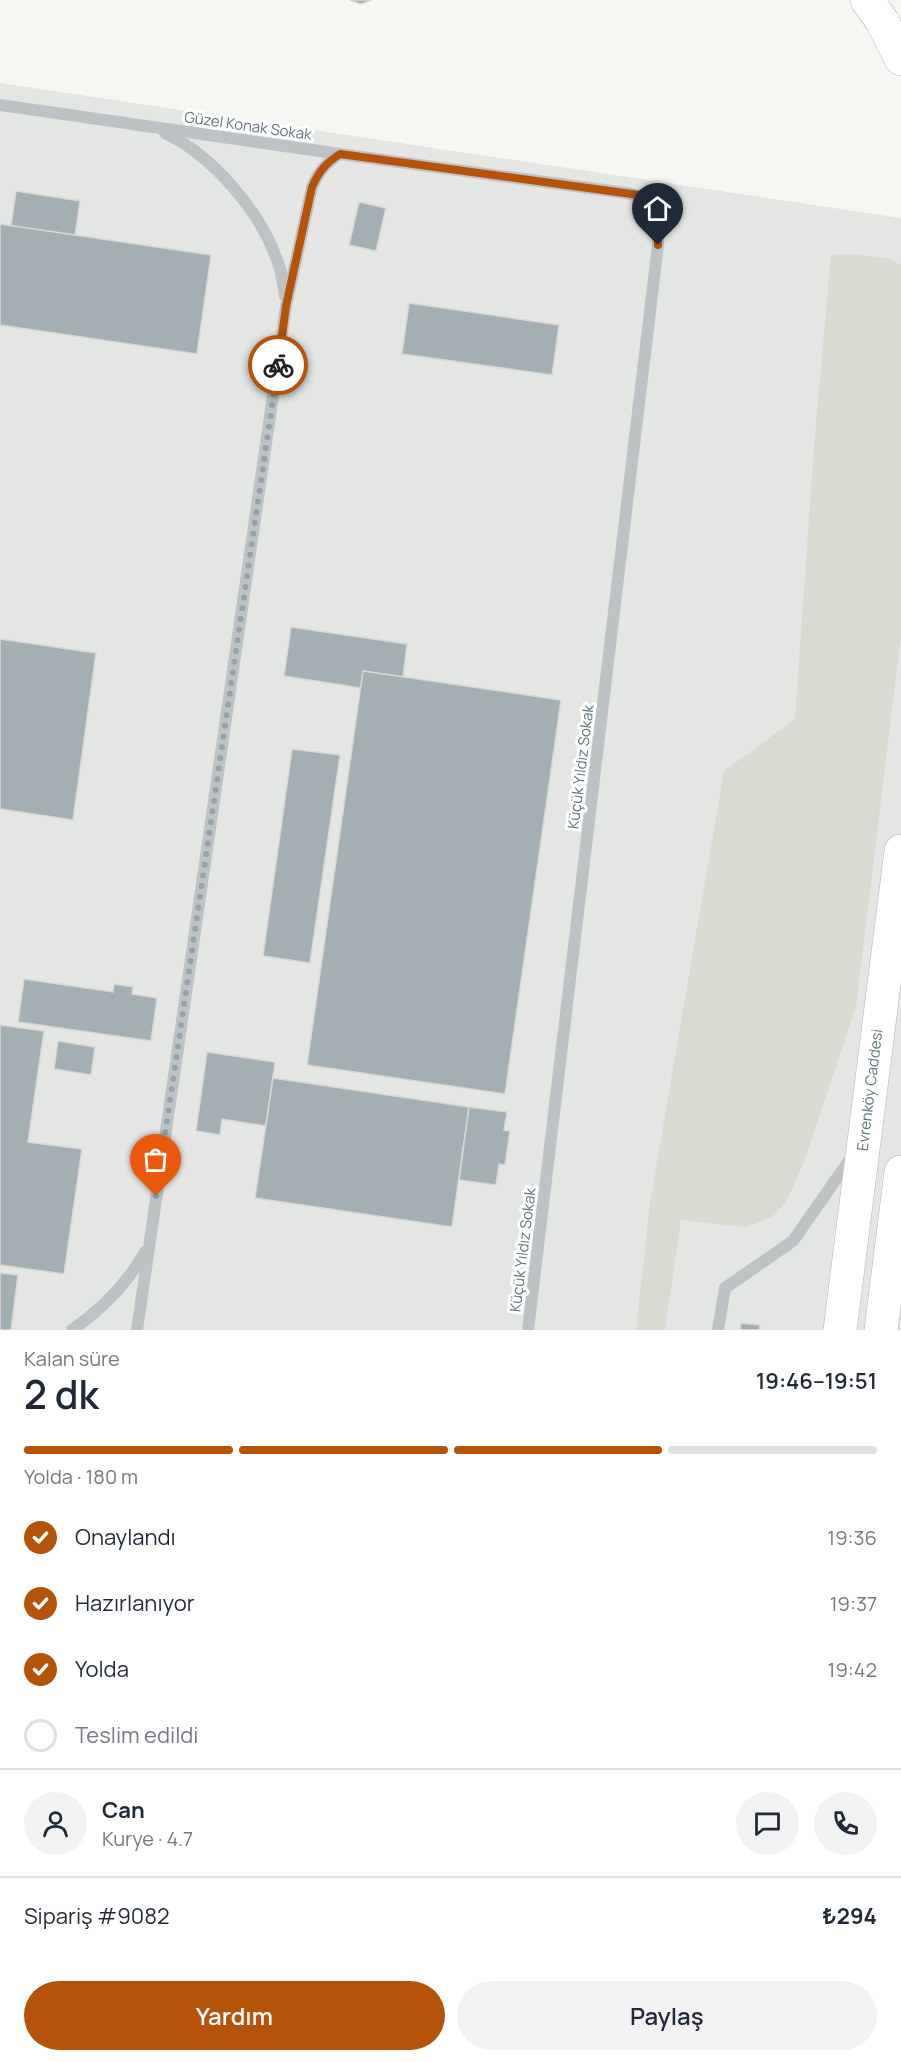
<!DOCTYPE html>
<html lang="tr">
<meta charset="utf-8">
<style>
:root{--surface:#fff;--page:#f2f2f3;--text:#1f2937;--muted:#747a83;--line:#e0e1e3;--accent:#b45309}
body{margin:0;font-family:Manrope,sans-serif;background:var(--page);color:var(--text);height:100vh;display:flex;flex-direction:column;font-size:22px;white-space:nowrap}
*{box-sizing:border-box;margin:0}
p{font-size:20px;color:var(--muted)}
.icon{flex:none;width:33px;height:33px;fill:none;stroke:currentColor;stroke-width:2;stroke-linecap:round;stroke-linejoin:round}
.map{position:relative;height:1330px;overflow:hidden}
.drawer{display:flex;flex-direction:column;background:var(--surface);flex:1}
.drawer>*{flex:none}
.pin{position:absolute;display:grid;place-items:center;width:51px;height:51px;color:#fff;margin:-62px -26px;border-radius:50% 50% 50% 0;rotate:-45deg;box-shadow:0 0 6px #0007}
.pin .icon{rotate:45deg}
.courier{position:absolute;display:grid;place-items:center;width:60px;height:60px;margin:-30px;border:4px solid #b45309;border-radius:50%;background:#fff;color:#222;box-shadow:0 2px 8px #0007}
.overview em{font-style:normal;font-weight:600}
.overview div{display:flex;flex-direction:column-reverse}
.overview{display:flex;align-items:center;justify-content:space-between;height:102px;padding:0 24px}
h1{font-size:39px;font-weight:600;line-height:45px}
.bar{display:grid;grid-template-columns:repeat(4,1fr);gap:9px 6px;align-content:center;height:72px;padding:0 24px}
.bar i{height:8px;border-radius:4px;background:var(--line)}
.bar .on{background:var(--accent)}
.bar p{grid-column:span 4}
.line{display:flex;align-items:center;gap:15px;padding:0 24px;border-top:2px solid var(--line)}
.line div{flex:1}
.round{display:grid;place-items:center;flex:none;width:63px;height:63px;border-radius:32px;background:var(--page)}
ol{padding:0 24px;list-style:none}
li{display:flex;align-items:center;gap:18px;height:66px}
li p{margin-inline-start:auto}
li .icon{padding:6px;border-radius:50%;background:var(--accent);color:#fff;stroke-width:4}
li:last-child{color:var(--muted)}
li i{width:33px;height:33px;border:3px solid var(--line);border-radius:50%}
.primary-button{display:flex;gap:12px;margin-top:auto;padding:12px 24px}
.primary-button a{flex:1;height:69px;border-radius:36px;background:var(--accent);color:#fff;font-size:24px;font-weight:600;line-height:69px;text-align:center}
.primary-button a+a{background:var(--page);color:var(--text)}
.map>svg:first-child{display:block}
.built{fill:#e4e6e4}
.green{fill:#d7dbd2}
.building{fill:#a4afb3;stroke:#d8d7d6;stroke-width:1.5}
.lines{fill:none;stroke-linecap:round;stroke-linejoin:round}
.secondary-casing{stroke:#b0b7ba;stroke-width:34}
.trunk-casing{stroke:#b1b6b8;stroke-width:34}
.service{stroke:#bdc3c5;stroke-width:12}
.secondary{stroke:#fff;stroke-width:33}
.trunk{stroke:#fff;stroke-width:33}
.done{stroke:#96a2a6;stroke-width:6;stroke-dasharray:0 10.8}
.route{stroke:#b45309;stroke-width:8}
.labels{text-anchor:middle;stroke-width:6;stroke-linejoin:round;paint-order:stroke}
.street-label{font-size:15px;fill:#62757d;stroke:#fff}
</style>
<div class="map">
<svg width="901" height="1330" viewBox="0 0 901 1330">
<rect width="100%" height="100%" fill="#f6f6f3"/>
<polygon class="built" points="0,83 901,218 901,1330 0,1330"/>
<polygon class="green" points="850,254 887,258 901,265 901,636 856,1007 805,1159 788,1198 781,1208 770,1218 746,1227 681,1220 665,1330 636,1330 650,1203 724,771 795,719 814,446 831,255"/>
<g class="building">
<polygon points="350,0 372,0 361,4"/>
<polygon points="16,191 80,201 75,236 11,226"/>
<polygon points="359,202 386,208 376,251 349,245"/>
<polygon points="0,224 211,255 197,354 0,325"/>
<polygon points="409,303 559,325 552,375 402,354"/>
<polygon points="291,627 407,644 403,677 363,671 361,688 284,676"/>
<polygon points="0,639 96,653 73,820 0,809"/>
<polygon points="363,671 561,700 505,1094 307,1065"/>
<polygon points="292,749 340,755 310,963 263,956"/>
<polygon points="24,979 113,992 114,984 133,987 132,994 157,998 151,1041 18,1022"/>
<polygon points="0,1025 44,1031 28,1142 82,1149 64,1274 0,1265"/>
<polygon points="58,1041 95,1047 91,1075 54,1069"/>
<polygon points="207,1052 275,1062 266,1126 222,1119 220,1135 196,1131"/>
<polygon points="273,1078 469,1107 452,1227 255,1198"/>
<polygon points="469,1107 507,1112 504,1130 510,1131 505,1165 499,1164 496,1185 459,1180"/>
<polygon points="0,1273 18,1275 11,1330 0,1330"/>
<polygon points="741,1323 760,1325 759,1330 740,1330"/>
</g>
<g class="lines">
<defs>
<g id="secondary">
<polyline points="840,1330 901,851"/>
<polyline points="881,1330 901,1172"/>
</g>
<polyline id="trunk" points="867,0 882,21 901,59"/>
</defs>
<use href="#secondary" class="secondary-casing"/>
<use href="#trunk" class="trunk-casing"/>
<g class="service">
<path d="M0,105L340,154L626,193C658,199 658,216 658,245L528,1330"/>
<path d="M165,133C212,155 260,211 277,260C282,271 283,284 285,296"/>
<path d="M72,1330C102,1309 127,1284 145,1252"/>
<path d="M137,1330L286,306L312,187C319,171 326,163 340,154"/>
<polyline points="718,1330 725,1288 793,1241 853,1155"/>
</g>
<use href="#secondary" class="secondary"/>
<use href="#trunk" class="trunk"/>
</g>
<g class="lines">
<polyline class="done" points="156,1196 278,365"/>
<path class="route" d="M278,365L286,306L312,187C319,171 326,163 340,154L639,195C659,206 658,224 658,245"/>
</g>
<g class="labels">
<g class="street-label">
<text transform="translate(248 126) rotate(8)" y="5">Güzel Konak Sokak</text>
<text transform="translate(581 767) rotate(-83)" y="5">Küçük Yıldız Sokak</text>
<text transform="translate(870 1090) rotate(-83)" y="5">Evrenköy Caddesi</text>
<text transform="translate(523 1250) rotate(-83)" y="5">Küçük Yıldız Sokak</text>
</g>
</g>
</svg>
<div class="pin" style="left:156px;top:1196px;background:#ea580c"><svg class="icon" aria-label="bag" viewBox="0 0 24 24"><path d="M5 8h14l-1 12H6zM9 8a3 3 0 0 1 6 0"/></svg></div>
<div class="pin" style="left:658px;top:245px;background:#1f2937"><svg class="icon" aria-label="home" viewBox="0 0 24 24"><path d="M3 11l9-7 9 7M6 9v11h12V9"/></svg></div>
<div class="courier" style="left:278px;top:365px"><svg class="icon" aria-label="bike" viewBox="0 0 24 24"><circle cx="6" cy="16" r="4"/><circle cx="18" cy="16" r="4"/><path d="M6 16l4-8h5l3 8M10 8l3 8H6M13 5h3"/></svg></div>
</div>
<section class="drawer">
<div class="overview"><div><h1>2 dk</h1><p>Kalan süre</p></div><em>19:46–19:51</em></div>
<div class="bar"><i class="on"></i><i class="on"></i><i class="on"></i><i></i><p>Yolda · 180 m</p></div>
<ol>
<li><svg class="icon" aria-label="check" viewBox="0 0 24 24"><path d="M5 12l5 5 9-10"/></svg>Onaylandı<p>19:36</p></li>
<li><svg class="icon" aria-label="check" viewBox="0 0 24 24"><path d="M5 12l5 5 9-10"/></svg>Hazırlanıyor<p>19:37</p></li>
<li><svg class="icon" aria-label="check" viewBox="0 0 24 24"><path d="M5 12l5 5 9-10"/></svg>Yolda<p>19:42</p></li>
<li><i></i>Teslim edildi</li>
</ol>
<div class="line" style="height:108px"><a class="round"><svg class="icon" aria-label="person" viewBox="0 0 24 24"><circle cx="12" cy="8" r="4"/><path d="M4 21q1-7 8-7t8 7"/></svg></a><div><b>Can</b><p>Kurye · 4.7</p></div><a class="round"><svg class="icon" aria-label="chat" viewBox="0 0 24 24"><path d="M4 5h16v11H9l-5 4z"/></svg></a><a class="round"><svg class="icon" aria-label="phone" viewBox="0 0 24 24"><path d="M5 4h4l2 5-3 2q2 4 5 5l2-3 5 2v4C11 20 4 13 5 4z"/></svg></a></div>
<div class="line" style="height:78px"><div>Sipariş #9082</div><b>₺294</b></div>
<div class="primary-button"><a>Yardım</a><a>Paylaş</a></div>
</section>
